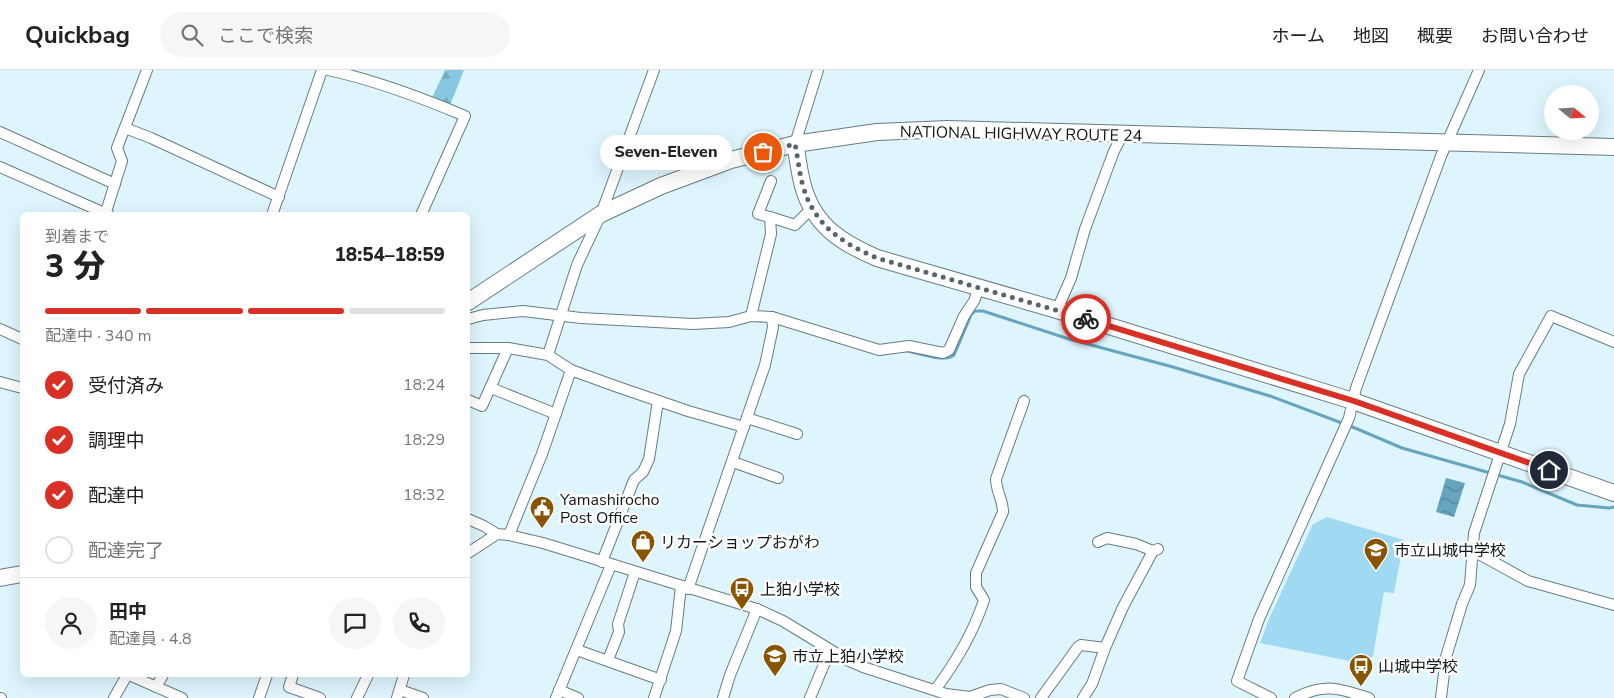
<!DOCTYPE html>
<html lang="ja">
<meta charset="utf-8">
<style>
:root{--surface:#fff;--page:#f6f6f6;--text:#222;--muted:#767676;--line:#e0e0e0;--accent:#d93025}
body{margin:0;font-family:"Nunito Sans","Noto Sans JP",sans-serif;background:var(--page);color:var(--text);height:100vh;display:flex;flex-direction:column;font-size:19px;white-space:nowrap}
*{box-sizing:border-box;margin:0}
p{font-size:16px;color:var(--muted)}
.icon{flex:none;width:28px;height:28px;fill:none;stroke:currentColor;stroke-width:2;stroke-linecap:round;stroke-linejoin:round}
.map{position:relative;flex:1;overflow:hidden}
.panel{position:absolute;left:20px;top:142px;width:450px;height:465px;display:flex;flex-direction:column;background:var(--surface);border-radius:8px;box-shadow:0 5px 20px #0002}
.panel>*{flex:none}
.needle{width:32px;rotate:108deg}
.buttons{position:absolute;left:1544px;top:15px;display:grid;gap:10px}
.buttons a{display:grid;place-items:center;width:55px;height:55px;border-radius:50%;background:var(--surface);box-shadow:0 5px 20px #0002;font-size:25px}
.pin{position:absolute;display:grid;place-items:center;width:42px;height:42px;color:#fff;margin:-21px;border:2px solid #fff;border-radius:50%;box-shadow:0 1px 5px #0007}
.courier{position:absolute;display:grid;place-items:center;width:50px;height:50px;margin:-25px;border:4px solid #d93025;border-radius:50%;background:#fff;color:#222;box-shadow:0 1px 6px #0007}
.bubble{position:absolute;height:35px;border-radius:18px;background:var(--surface);box-shadow:0 5px 20px #0002;font-size:16px;font-weight:800;line-height:35px;text-align:center}
.headline em{font-style:normal;font-weight:800}
.headline div{display:flex;flex-direction:column-reverse}
.headline{display:flex;align-items:center;justify-content:space-between;height:85px;padding:0 25px}
h1{font-size:32px;font-weight:800;line-height:38px}
.bar{display:grid;grid-template-columns:repeat(4,1fr);gap:8px 5px;align-content:center;height:60px;padding:0 25px}
.bar i{height:6px;border-radius:4px;background:var(--line)}
.bar .current{background:var(--accent)}
.bar p{grid-column:span 4}
.line{display:flex;align-items:center;gap:12px;padding:0 25px;border-top:1px solid var(--line)}
.line div{flex:1}
.round{display:grid;place-items:center;flex:none;width:52px;height:52px;border-radius:26px;background:var(--page)}
ol{padding:0 25px;list-style:none}
li{display:flex;align-items:center;gap:15px;height:55px}
li p{margin-inline-start:auto}
li .icon{padding:5px;border-radius:50%;background:var(--accent);color:#fff;stroke-width:4}
li:last-child{color:var(--muted)}
li i{width:28px;height:28px;border:2px solid var(--line);border-radius:50%}
header{display:flex;align-items:center;gap:30px;box-sizing:border-box;height:70px;padding:0 25px;background:var(--surface);border-bottom:1px solid var(--line)}
header strong{font-size:24px}
nav{display:flex;gap:28px;margin-inline-start:auto;font-size:18px}
.search{width:350px;height:45px;background:var(--page);display:flex;align-items:center;gap:12px;box-sizing:border-box;padding:0 18px;border-radius:28px;color:var(--muted);font-size:19px}
.map>svg:first-child{display:block}
.green{fill:#9fdaf2}
.forest{fill:url(#forest-firs)}
.water{fill:url(#water-waves)}
.lines{fill:none;stroke-linecap:round;stroke-linejoin:round}
.stream{stroke:#66a5be;stroke-width:3}
.minor-casing{stroke:#687c85;stroke-width:12}
.primary-casing{stroke:#687c85;stroke-width:18}
.trunk-casing{stroke:#687c85;stroke-width:18}
.minor{stroke:#fff;stroke-width:10}
.primary{stroke:#fff;stroke-width:16}
.trunk{stroke:#fff;stroke-width:16}
.done{stroke:#58656b;stroke-width:5;stroke-dasharray:0 9}
.route{stroke:#d93025;stroke-width:6}
.labels{text-anchor:middle;stroke-width:5;stroke-linejoin:round;paint-order:stroke}
.street-label{font-size:16px;fill:#10181c;stroke:#fdfdfd}
.poi-label{font-size:16px;fill:#10181c;stroke:#fdfdfd;text-anchor:start}
</style>
<header>
<strong>Quickbag</strong>
<div class="search"><svg class="icon" aria-label="search" viewBox="0 0 24 24"><circle cx="10" cy="10" r="6"/><path d="M15 15l6 6"/></svg>ここで検索</div>
<nav><a>ホーム</a><a>地図</a><a>概要</a><a>お問い合わせ</a></nav>
</header>
<div class="map">
<svg width="1614" height="628" viewBox="0 0 1614 628">
<defs>
<pattern id="forest-firs" width="22" height="20" patternUnits="userSpaceOnUse" patternTransform="scale(1.25)"><rect width="22" height="20" fill="#87c7e1"/><path d="M5 1l3.5 6h-7zM16 11l3.5 6h-7z" fill="#74aac0"/></pattern>
<pattern id="water-waves" width="16" height="10" patternUnits="userSpaceOnUse" patternTransform="scale(1.25)"><rect width="16" height="10" fill="#66a5be"/><path d="M0 5q4-4 8 0t8 0" fill="none" stroke="#53859a"/></pattern>
</defs>
<rect width="100%" height="100%" fill="#def5fe"/>
<polygon class="green" points="1327,447 1404,470 1394,523 1384,522 1373,586 1364,594 1260,573 1269,549 1313,454"/>
<polygon class="forest" points="445,0 464,0 449,38 431,30"/>
<polygon class="water" points="1446,408 1465,413 1454,447 1436,442"/>
<g class="lines">
<path class="stream" d="M907,281C919,283 944,293 954,285L971,245L975,241H983L1069,269L1173,297L1270,326L1355,358L1402,378L1522,412L1577,435L1609,438L1614,437"/>
<defs>
<g id="minor">
<path d="M328,0C375,10 420,27 465,46L421,145"/>
<polyline points="125,58 151,68 279,127"/>
<polyline points="0,62 115,114"/>
<polyline points="795,74 818,0"/>
<polyline points="0,97 109,145"/>
<polyline points="105,145 122,91 117,78 147,0"/>
<polyline points="272,145 322,0"/>
<polyline points="770,147 758,144 771,111"/>
<polyline points="1057,240 1071,208 1085,159 1114,81 1123,64"/>
<polyline points="751,246 771,164 770,147 795,155 812,138"/>
<polyline points="468,249 483,245 523,241 581,248 693,254 729,252 751,246 772,247 879,280 909,276 943,283 949,280 964,246 974,231 979,218"/>
<polyline points="0,259 22,269"/>
<polyline points="468,278 508,278 548,285 571,300 615,316 688,341 744,357"/>
<polyline points="548,285 577,195 601,144 654,0"/>
<polyline points="0,312 22,318"/>
<polyline points="491,318 556,344"/>
<polyline points="468,330 482,336 508,278"/>
<polyline points="747,348 797,364"/>
<polyline points="733,392 778,408"/>
<polyline points="468,449 484,456 497,464"/>
<polyline points="509,465 542,384 571,300"/>
<polyline points="1098,472 1107,468 1136,474 1153,481 1158,479"/>
<polyline points="1472,482 1479,484 1528,511 1614,535"/>
<polyline points="468,483 497,464 509,465 543,473 757,539 783,551 849,591 863,597 946,624 970,627 990,620 1001,619 1024,628"/>
<polyline points="602,492 634,410 643,402 649,389 658,331"/>
<polyline points="688,519 765,295 773,257 772,247"/>
<polyline points="577,580 661,610"/>
<polyline points="608,590 619,562 618,554 635,502"/>
<polyline points="129,605 182,628"/>
<polyline points="293,605 289,617 320,628"/>
<polyline points="156,617 163,605"/>
<polyline points="400,620 423,628"/>
<polyline points="559,620 578,628"/>
<path d="M935,620C956,592 973,564 984,530L976,517V503L1003,442C1003,430 996,421 996,409L1024,331"/>
<polyline points="0,628 1,628"/>
<polyline points="114,628 127,605"/>
<polyline points="259,628 267,605"/>
<polyline points="357,628 368,605"/>
<polyline points="397,628 404,605"/>
<polyline points="556,628 611,495"/>
<polyline points="654,628 676,561 681,516"/>
<polyline points="723,628 730,605 757,539"/>
<polyline points="810,628 830,580"/>
<polyline points="1041,628 1078,577 1081,575 1105,578"/>
<polyline points="1083,628 1092,614 1105,578 1123,537 1153,481"/>
<polyline points="1271,628 1237,611 1259,549 1349,348 1356,318 1441,86 1479,0"/>
<path d="M1295,628C1324,613 1339,618 1369,628"/>
<polyline points="1441,628 1446,587 1462,534 1470,515 1474,463 1510,354 1519,304 1551,246 1614,272"/>
</g>
<path id="primary" d="M795,74C798,88 799,102 803,116C814,156 842,173 877,188L1057,240L1353,331L1614,423"/>
<g id="trunk">
<polyline points="468,232 601,144 661,116 731,90 795,74 877,62 948,59 1614,77"/>
<polyline points="0,508 22,504"/>
</g>
</defs>
<use href="#minor" class="minor-casing"/>
<use href="#primary" class="primary-casing"/>
<use href="#trunk" class="trunk-casing"/>
<use href="#minor" class="minor"/>
<use href="#primary" class="primary"/>
<use href="#trunk" class="trunk"/>
</g>
<g class="lines">
<path class="done" d="M763,82L795,74C798,88 799,102 803,116C814,155 842,173 877,188L1086,249"/>
<polyline class="route" points="1086,249 1354,331 1549,400"/>
</g>
<defs>
<symbol id="civic-pin" viewBox="-11 -11 22 30"><path d="M0 17L-7.5 6A9.5 9.5 0 1 1 7.5 6Z" fill="#885400" stroke="#fdfdfd"/><path d="M-.6-6.5H3V-4.5H.6V-3L4-1V1h2V6H-6V1h2V-1L-.6-3ZM-1.2 2.5V6h2.4V2.5Z" fill="#fff"/></symbol>
<symbol id="shop-pin" viewBox="-11 -11 22 30"><path d="M0 17L-7.5 6A9.5 9.5 0 1 1 7.5 6Z" fill="#885400" stroke="#fdfdfd"/><path d="M-5-2.5h2.3a2.7 3.5 0 0 1 5.4 0H5L5.5 6h-11ZM-1.5-2.5h3a1.5 2.3 0 0 0-3 0Z" fill="#fff"/></symbol>
<symbol id="school-pin" viewBox="-11 -11 22 30"><path d="M0 17L-7.5 6A9.5 9.5 0 1 1 7.5 6Z" fill="#885400" stroke="#fdfdfd"/><path d="M0-5L7-2L0 1L-7-2ZM-4 1L0 2.5L4 1V4Q0 6-4 4Z" fill="#fff"/></symbol>
<symbol id="bus-pin" viewBox="-11 -11 22 30"><path d="M0 17L-7.5 6A9.5 9.5 0 1 1 7.5 6Z" fill="#885400" stroke="#fdfdfd"/><path d="M-5-6H5V4H4V6H2V4H-2V6H-4V4H-5ZM-3.5-4V0h7V-4ZM-3.5 1.2v1.5H-2V1.2ZM2 1.2v1.5H3.5V1.2Z" fill="#fff"/></symbol>
</defs>
<g fill-rule="evenodd">
<use href="#civic-pin" x="528" y="424" width="28" height="38"/>
<use href="#shop-pin" x="629" y="458" width="28" height="38"/>
<use href="#school-pin" x="1362" y="466" width="28" height="38"/>
<use href="#bus-pin" x="728" y="505" width="28" height="38"/>
<use href="#school-pin" x="761" y="572" width="28" height="38"/>
<use href="#bus-pin" x="1347" y="582" width="28" height="38"/>
</g>
<g class="labels">
<g class="street-label">
<text transform="translate(1021 63) rotate(1)" y="6">NATIONAL HIGHWAY ROUTE 24</text>
</g>
<g class="poi-label">
<text x="560" y="435">Yamashirocho<tspan x="560" dy="18">Post Office</tspan></text>
<text x="660" y="478">リカーショップおがわ</text>
<text x="1394" y="486">市立山城中学校</text>
<text x="760" y="525">上狛小学校</text>
<text x="792" y="592">市立上狛小学校</text>
<text x="1378" y="602">山城中学校</text>
</g>
</g>
</svg>
<div class="buttons">
<a><svg class="needle" viewBox="-14 -14 28 28"><path d="M0-13l5 13h-10z" fill="#e53935"/><path d="M0 13l5-13h-10z" fill="#767676"/></svg></a>
</div>
<div class="pin" style="left:763px;top:82px;background:#ea580c"><svg class="icon" aria-label="bag" viewBox="0 0 24 24"><path d="M5 8h14l-1 12H6zM9 8a3 3 0 0 1 6 0"/></svg></div>
<div class="pin" style="left:1549px;top:400px;background:#1f2937"><svg class="icon" aria-label="home" viewBox="0 0 24 24"><path d="M3 11l9-7 9 7M6 9v11h12V9"/></svg></div>
<div class="courier" style="left:1086px;top:249px"><svg class="icon" aria-label="bike" viewBox="0 0 24 24"><circle cx="6" cy="16" r="4"/><circle cx="18" cy="16" r="4"/><path d="M6 16l4-8h5l3 8M10 8l3 8H6M13 5h3"/></svg></div>
<div class="bubble" style="left:600px;top:65px;width:132px">Seven-Eleven</div>
<section class="panel">
<div class="headline"><div><h1>3 分</h1><p>到着まで</p></div><em>18:54–18:59</em></div>
<div class="bar"><i class="current"></i><i class="current"></i><i class="current"></i><i></i><p>配達中 · 340 m</p></div>
<ol>
<li><svg class="icon" aria-label="check" viewBox="0 0 24 24"><path d="M5 12l5 5 9-10"/></svg>受付済み<p>18:24</p></li>
<li><svg class="icon" aria-label="check" viewBox="0 0 24 24"><path d="M5 12l5 5 9-10"/></svg>調理中<p>18:29</p></li>
<li><svg class="icon" aria-label="check" viewBox="0 0 24 24"><path d="M5 12l5 5 9-10"/></svg>配達中<p>18:32</p></li>
<li><i></i>配達完了</li>
</ol>
<div class="line" style="height:90px"><a class="round"><svg class="icon" aria-label="person" viewBox="0 0 24 24"><circle cx="12" cy="8" r="4"/><path d="M4 21q1-7 8-7t8 7"/></svg></a><div><b>田中</b><p>配達員 · 4.8</p></div><a class="round"><svg class="icon" aria-label="chat" viewBox="0 0 24 24"><path d="M4 5h16v11H9l-5 4z"/></svg></a><a class="round"><svg class="icon" aria-label="phone" viewBox="0 0 24 24"><path d="M5 4h4l2 5-3 2q2 4 5 5l2-3 5 2v4C11 20 4 13 5 4z"/></svg></a></div>
</section>
</div>
